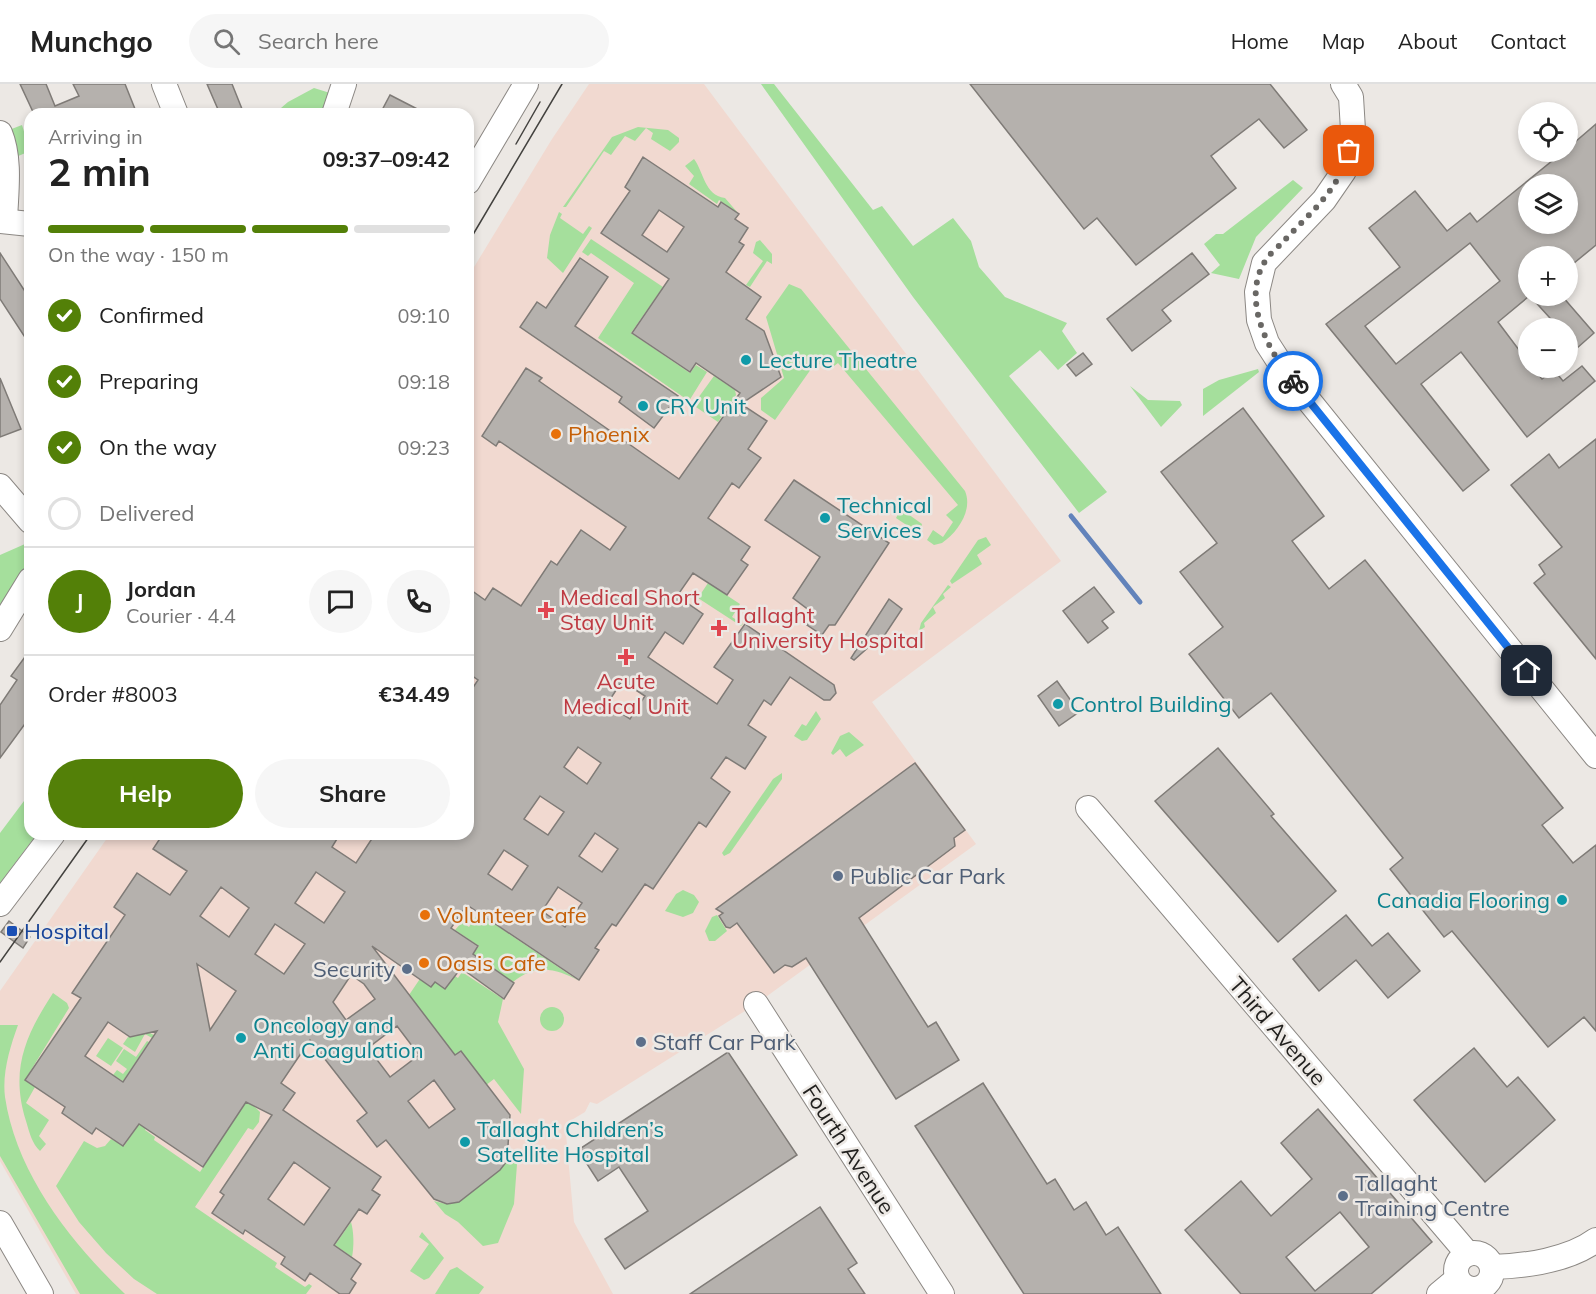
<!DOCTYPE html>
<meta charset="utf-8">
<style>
:root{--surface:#fff;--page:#f6f6f6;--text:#222;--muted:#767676;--line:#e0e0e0;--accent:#538008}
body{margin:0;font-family:Mulish,sans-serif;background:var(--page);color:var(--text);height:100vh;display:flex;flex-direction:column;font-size:22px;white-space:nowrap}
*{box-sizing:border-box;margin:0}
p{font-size:20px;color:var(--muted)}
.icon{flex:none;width:33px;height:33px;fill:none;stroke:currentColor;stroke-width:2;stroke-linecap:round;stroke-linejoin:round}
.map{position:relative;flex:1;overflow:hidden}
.drawer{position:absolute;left:24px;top:24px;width:450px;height:732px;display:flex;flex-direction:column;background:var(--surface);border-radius:18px;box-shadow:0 3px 9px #0003}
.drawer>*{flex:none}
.fabs{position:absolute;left:1518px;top:18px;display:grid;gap:12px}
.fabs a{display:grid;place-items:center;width:60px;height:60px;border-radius:50%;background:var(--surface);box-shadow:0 3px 9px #0003;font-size:30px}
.pin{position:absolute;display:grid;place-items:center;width:51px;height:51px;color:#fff;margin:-26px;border-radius:12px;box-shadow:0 3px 9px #0006}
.courier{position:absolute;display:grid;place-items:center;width:60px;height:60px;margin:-30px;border:4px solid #1a73e8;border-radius:50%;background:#fff;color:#222;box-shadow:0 2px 8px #0007}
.headline em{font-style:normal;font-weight:700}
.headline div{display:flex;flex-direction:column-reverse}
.headline{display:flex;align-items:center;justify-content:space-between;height:102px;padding:0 24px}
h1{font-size:39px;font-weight:700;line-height:45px}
.bar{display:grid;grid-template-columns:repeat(4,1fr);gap:9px 6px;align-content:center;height:72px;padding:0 24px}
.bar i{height:8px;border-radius:4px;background:var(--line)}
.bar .active{background:var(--accent)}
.bar p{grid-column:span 4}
.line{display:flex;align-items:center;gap:15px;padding:0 24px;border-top:2px solid var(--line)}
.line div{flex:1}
.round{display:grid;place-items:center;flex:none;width:63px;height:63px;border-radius:32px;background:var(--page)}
ol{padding:0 24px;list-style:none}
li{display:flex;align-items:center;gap:18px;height:66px}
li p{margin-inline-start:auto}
li .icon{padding:6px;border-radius:50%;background:var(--accent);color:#fff;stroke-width:4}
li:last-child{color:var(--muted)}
li i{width:33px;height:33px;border:3px solid var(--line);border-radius:50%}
.button{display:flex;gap:12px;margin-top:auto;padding:12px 24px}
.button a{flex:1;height:69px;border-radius:36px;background:var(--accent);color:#fff;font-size:24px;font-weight:700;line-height:69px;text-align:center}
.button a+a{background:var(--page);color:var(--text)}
header{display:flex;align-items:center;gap:36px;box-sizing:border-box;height:84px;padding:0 30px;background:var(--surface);border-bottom:2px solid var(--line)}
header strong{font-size:28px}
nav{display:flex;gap:33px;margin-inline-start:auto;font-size:21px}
.search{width:420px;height:54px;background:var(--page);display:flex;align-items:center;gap:15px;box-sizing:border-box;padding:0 21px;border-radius:33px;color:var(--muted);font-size:22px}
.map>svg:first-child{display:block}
.medical{fill:#f1d9d0}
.green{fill:#a5df9c}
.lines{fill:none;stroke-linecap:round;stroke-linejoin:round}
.stream{stroke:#6283bb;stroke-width:5}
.building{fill:#b5b1ad;stroke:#7f7b77;stroke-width:1.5;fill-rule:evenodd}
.minor-casing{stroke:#8c8884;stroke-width:26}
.minor{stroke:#fff;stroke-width:24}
.tram{stroke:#43423f;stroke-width:1.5}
.done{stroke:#696764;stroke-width:6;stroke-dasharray:0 10.8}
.route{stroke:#1a73e8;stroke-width:8}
.culture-dot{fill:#0f9aa8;stroke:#ece8e4;stroke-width:2}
.food-dot{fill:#e8710a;stroke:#ece8e4;stroke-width:2}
.health-dot{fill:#e0444e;stroke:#ece8e4;stroke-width:2}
.service-dot{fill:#5c6f8a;stroke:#ece8e4;stroke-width:2}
.transit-dot{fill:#1a4fb4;stroke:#ece8e4;stroke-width:2}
.labels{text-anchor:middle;stroke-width:5;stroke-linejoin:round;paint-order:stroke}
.culture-label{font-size:22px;fill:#0d838f;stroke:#ece8e4;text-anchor:start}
.food-label{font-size:22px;fill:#c56008;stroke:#ece8e4;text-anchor:start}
.health-label{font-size:22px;fill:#be3a42;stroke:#ece8e4;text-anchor:start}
.service-label{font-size:22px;fill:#4e5e75;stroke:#ece8e4;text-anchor:start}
.transit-label{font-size:22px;fill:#164399;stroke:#ece8e4;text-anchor:start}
.street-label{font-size:22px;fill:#22211f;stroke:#ece8e4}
</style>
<header>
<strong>Munchgo</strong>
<div class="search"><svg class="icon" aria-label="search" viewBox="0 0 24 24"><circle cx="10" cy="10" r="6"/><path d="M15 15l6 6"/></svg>Search here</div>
<nav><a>Home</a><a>Map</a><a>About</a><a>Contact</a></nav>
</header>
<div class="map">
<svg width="1596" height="1210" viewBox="0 0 1596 1210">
<rect width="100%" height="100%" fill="#ece8e4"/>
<polygon class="medical" points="589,0 704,0 1061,477 872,618 976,760 756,920 597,1020 590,1018 585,1028 570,1037 566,1050 574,1138 613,1210 76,1210 0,1077 0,907 110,750 468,750 468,193 552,55"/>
<g class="green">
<polygon points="761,0 774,0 873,126 882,122 913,162 953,134 971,157 979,183 1005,213 1067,239 1062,247 1077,269 1058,286 1040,266 1009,292 1107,408 1079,429 913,213"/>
<polygon points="314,4 330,9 330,13 321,30 274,30 288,18"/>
<polygon points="22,41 30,67 16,73 9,46"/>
<polygon points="638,43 668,46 679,54 679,58 670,67 651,55 653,49 646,44 635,57 625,52 611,71 604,67 566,123 563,123 612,53"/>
<path d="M694,75C704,88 704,111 725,114L738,129L719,116L717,120L689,100L694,92L685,82Z"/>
<polygon points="1293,96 1303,104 1256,153 1239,195 1211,189 1220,181 1204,160 1216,150 1223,150"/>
<polygon points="559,128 562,130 560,134 583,150 589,142 592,144 563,189 547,174 550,151"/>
<polygon points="591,155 663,203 631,249 690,289 696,281 707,288 689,317 598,254 634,199 591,169 588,172 582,168"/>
<polygon points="760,156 772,170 772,180 767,177 750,203 746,201 763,177 753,169 756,158"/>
<path d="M789,200L801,205L965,407C973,426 958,448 942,459L934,461L927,456L933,446L943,453L953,438L946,431L958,421L838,279L829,286L816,278L775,336L761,326V314L784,294L766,233Z"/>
<polygon points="1258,285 1259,288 1203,332 1203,305 1219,296"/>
<polygon points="714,292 735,306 736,311 718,338 693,321"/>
<polygon points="1130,302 1148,316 1180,317 1182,321 1161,343"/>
<polygon points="901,425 922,440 921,444 917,448 896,434"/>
<path d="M27,453C36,482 16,504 0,527V471L25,460L24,454Z"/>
<polygon points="986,453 991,461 977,471 982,480 952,500 950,497 978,456"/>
<polygon points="708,499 740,520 732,533 743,540 741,542 698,514"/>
<polygon points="948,501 951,503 943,510 945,514 933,523 936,529 924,539 925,543 919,547 921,539"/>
<polygon points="816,627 821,635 807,656 802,657 794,652 802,640 806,642"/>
<polygon points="849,648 864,661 846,673 840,665 833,671 831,669 840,652"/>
<polygon points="782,689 782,695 730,769 724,772 722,769 773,695"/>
<polygon points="30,709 30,750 37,750 0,799 0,749"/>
<polygon points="683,806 694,811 699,818 693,829 683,833 665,827 676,810"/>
<path d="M478,829L579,897C556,884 535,880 513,898L473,870L479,862L455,846L462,838L469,843Z"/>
<polygon points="717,831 727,847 715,857 709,857 705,847 712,833"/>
<polygon points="432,877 458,894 462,888 503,915 498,938 524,985 521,1030 494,995 481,1005 461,967 455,971 409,911"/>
<path d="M53,909L67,919L69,924L25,996L35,1003L26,1019L49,1036L39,1052L46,1060L40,1067C32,1060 29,1047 26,1037C10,986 25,952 53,909Z"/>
<circle cx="552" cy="935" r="12"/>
<path d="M0,941H18C10,963 2,989 5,1013C16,1089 71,1159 125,1210H80L0,1072Z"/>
<polygon points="142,945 154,951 152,954 145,950 135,968 123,960 128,953 137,952"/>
<polygon points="108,954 123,964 111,982 96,972"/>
<polygon points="147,957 149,958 123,997 113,991 117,986 123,990 127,985 116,977 124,965 136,973"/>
<polygon points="189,968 188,982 145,1046 155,1053 154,1056 200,1088 244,1021 221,1005 249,1017 260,1028 259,1038 253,1046 248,1044 195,1123 277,1179 275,1183 305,1203 309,1200 312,1202 306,1210 157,1210 134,1195 106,1169 79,1138 56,1102 84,1057 97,1064 105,1062 111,1055 124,1062"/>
<polygon points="507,1066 518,1067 514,1120 498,1159 483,1162 458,1138 445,1130 434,1117 446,1120 459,1118 500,1086 507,1077"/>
<path d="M351,1138C354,1148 354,1163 352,1173L335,1161Z"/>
<polygon points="422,1148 444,1174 429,1194 424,1196 410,1187 429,1160 419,1153"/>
<polygon points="457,1183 484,1203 479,1210 435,1210 450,1186"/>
</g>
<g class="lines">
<polyline class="stream" points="1071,432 1140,518"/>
</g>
<g class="building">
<polygon points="20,0 46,0 55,22 79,12 73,0 125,0 137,30 34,30"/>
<polygon points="207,0 232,0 244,30 220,30"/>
<polygon points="970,0 1270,0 1307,46 1284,64 1259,35 1211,72 1236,104 1136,181 1097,134 1084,145"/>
<polygon points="390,11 427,30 380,30"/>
<path d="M1596,40V161L1568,184V172H1528V213L1498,238L1528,278V284H1533L1542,295L1554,286L1563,297L1582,282L1595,297L1527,353L1461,268L1421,300L1489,386L1463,407L1326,240L1400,183L1369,144L1415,107L1447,147L1470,129L1477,138L1563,68H1568V64ZM1528,100H1568V140H1528ZM1470,159L1500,197L1396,280L1365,242Z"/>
<path d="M643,73L718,123L721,118L739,130L735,135L748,144L739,158L744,161L726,188L761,213L746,235L764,247L781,293L741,320L767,337L748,365L761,374L739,404L732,399L708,434L750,463L741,476L748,481L727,511L693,489L677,512L703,530L683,560L665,548L648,573L717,620L733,596L714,583L745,540L834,601L836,609L830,616H824L790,593L771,621L764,616L748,641L766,653L745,685L726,673L711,694L730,708L706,743L699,738L653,805L645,800L616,842L612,840L595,864L599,866L579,896L467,821L451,844L478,862L473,870L514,899L504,915L461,884L445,905L435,898L431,903L372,862L455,971L461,967L510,1031L507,1077L500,1086L459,1118L447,1120L434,1115L386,1056L377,1063L357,1037L367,1029L310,956L281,999L295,1009L283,1026L381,1093L372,1106L380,1111L367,1130L359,1125L334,1161L361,1180L351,1195L356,1199L349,1210H340L310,1189L305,1197L281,1180L285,1173L245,1146L243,1150L212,1129L224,1111L220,1108L272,1031L246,1018L203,1083L139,1040L123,1062L96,1044L92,1050L62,1029L65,1023L25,996L81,914L72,909L125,831L114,823L137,789L170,811L187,787L153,765L163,750H340L332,763L356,779L375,750H468V611L478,596L468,589V504L485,516L493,504L521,522L551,477L557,481L581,446L610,466L626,443L499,357L496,362L482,352L526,284L542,294L539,297L679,395L740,309L696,279L690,288L632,249L669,195L601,149L630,107L625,103ZM659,126L684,143L667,168L642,151ZM622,597L645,612L630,635L607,620ZM578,663L601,679L587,700L564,683ZM540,712L564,728L548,751L524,735ZM595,749L618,765L602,788L579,772ZM504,766L528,782L512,806L488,790ZM316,788L345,808L324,839L295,819ZM221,803L249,824L229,853L200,832ZM558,803L582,819L565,843L542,827ZM275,840L305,860L284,890L255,870ZM197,880L236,907L210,946ZM351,891L364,900L375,915L346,936L333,918ZM108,938L130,953L157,947L123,998L85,972ZM397,942L419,971L390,993L368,964ZM434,996L455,1025L429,1044L408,1017ZM294,1078L330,1104L304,1141L268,1115Z"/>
<polygon points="0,169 30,215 30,261 0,215"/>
<polygon points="1192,169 1209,190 1162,226 1171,237 1132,267 1107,235"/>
<polygon points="580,174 608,193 575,242 678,312 654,344 619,318 622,313 520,243 537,218 546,224"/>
<polygon points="1530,212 1562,212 1594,249 1576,265 1568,255 1568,244 1559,244"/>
<polygon points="1083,269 1092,280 1076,292 1067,281"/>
<polygon points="0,294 21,345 0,353"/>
<polygon points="1243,324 1324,432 1292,457 1329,505 1365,476 1563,724 1542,741 1573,779 1596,761 1596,947 1584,933 1548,963 1452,847 1444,853 1390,785 1403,774 1271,609 1239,634 1189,570 1223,543 1180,488 1217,459 1161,388"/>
<polygon points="1596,355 1596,575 1534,499 1545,490 1539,481 1562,463 1511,401 1549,370 1559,384"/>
<polygon points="794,396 889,459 835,541 829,541 822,551 807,541 814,530 793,514 820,473 765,436"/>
<polygon points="1094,503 1114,528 1102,537 1108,544 1088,559 1063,527"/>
<polygon points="889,515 902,525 882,555 880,553 854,576 851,574"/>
<polygon points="30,566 30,633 0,674 0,621 17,596 11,592"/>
<polygon points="1057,597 1079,628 1059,642 1038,612"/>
<polygon points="1218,664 1274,730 1271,732 1336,807 1278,858 1155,717"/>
<polygon points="915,679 965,746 954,754 955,762 859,834 928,943 936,938 959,976 896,1015 806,874 792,883 785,881 774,889 737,839 730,844 726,843 719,832 723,829 716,825"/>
<polygon points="1346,831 1372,862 1388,849 1420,887 1388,914 1356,876 1319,907 1293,875"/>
<polygon points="9,837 30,853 23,864 1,848"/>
<polygon points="1474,964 1507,1003 1518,993 1555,1036 1485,1098 1414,1016"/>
<polygon points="728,968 797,1071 625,1185 605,1155 648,1127 619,1083 598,1097 578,1066"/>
<polygon points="983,999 1047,1100 1055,1095 1074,1126 1086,1118 1106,1151 1118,1143 1161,1210 1024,1210 915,1042"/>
<path d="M1318,1025L1432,1158L1371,1210H1241L1185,1146L1241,1097L1271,1132L1312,1095L1281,1059ZM1340,1128L1369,1163L1315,1207L1286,1173Z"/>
<polygon points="820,1123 857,1179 848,1185 865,1210 690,1210"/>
</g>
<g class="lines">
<defs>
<g id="minor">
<polyline points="164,0 176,30"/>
<polyline points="1343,0 1351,13 1353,46 1344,87 1324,116 1264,179 1257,208 1259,236 1267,259 1285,287 1596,672"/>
<polyline points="334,30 344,0"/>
<path d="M0,49C11,76 6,108 5,137"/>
<polyline points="468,98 526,0"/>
<polyline points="0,137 30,140"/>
<polyline points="0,402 30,437"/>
<polyline points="0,545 30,496"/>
<polyline points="1088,724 1468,1170"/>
<polyline points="0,820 53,750"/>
<polyline points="756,920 942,1210"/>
<polyline points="0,1139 41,1210"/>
<circle cx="1474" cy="1187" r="18"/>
<path d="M1492,1183C1525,1182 1569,1176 1596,1156"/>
<polyline points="1439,1210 1457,1195"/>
</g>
</defs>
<use href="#minor" class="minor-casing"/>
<use href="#minor" class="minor"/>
<g class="tram">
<polyline points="516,60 540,18"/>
<polyline points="468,159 562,0"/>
<polyline points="0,878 91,750"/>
</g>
</g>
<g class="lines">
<path class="done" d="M1293,297C1268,267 1242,217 1264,179C1268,171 1277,164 1283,158C1309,130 1340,105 1349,67"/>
<polyline class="route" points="1293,297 1527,587"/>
</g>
<g class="culture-dot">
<circle cx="746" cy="276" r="6"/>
<circle cx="643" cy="322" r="6"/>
<circle cx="825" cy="434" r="6"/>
<circle cx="1058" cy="620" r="6"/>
<circle cx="1562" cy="816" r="6"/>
<circle cx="241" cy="954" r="6"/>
<circle cx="465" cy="1058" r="6"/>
</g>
<g class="food-dot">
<circle cx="556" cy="350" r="6"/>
<circle cx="425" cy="831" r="6"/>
<circle cx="424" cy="879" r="6"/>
</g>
<g class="health-dot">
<path d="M543 517h6v6h6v6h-6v6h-6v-6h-6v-6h6z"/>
<path d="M716 535h6v6h6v6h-6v6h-6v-6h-6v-6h6z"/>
<path d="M623 564h6v6h6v6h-6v6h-6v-6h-6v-6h6z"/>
</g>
<g class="service-dot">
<circle cx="838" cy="792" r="6"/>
<circle cx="407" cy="885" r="6"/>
<circle cx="641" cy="958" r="6"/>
<circle cx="1343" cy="1112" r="6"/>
</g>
<rect class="transit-dot" x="6" y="841" width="12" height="12" rx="3"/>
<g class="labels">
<g class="culture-label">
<text x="758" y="284">Lecture Theatre</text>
<text x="655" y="330">CRY Unit</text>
<text x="837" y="429">Technical<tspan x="837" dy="25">Services</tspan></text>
<text x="1070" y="628">Control Building</text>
<text x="1550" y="824" text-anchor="end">Canadia Flooring</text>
<text x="253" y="949">Oncology and<tspan x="253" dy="25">Anti Coagulation</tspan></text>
<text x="477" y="1053">Tallaght Children’s<tspan x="477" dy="25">Satellite Hospital</tspan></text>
</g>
<g class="food-label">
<text x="568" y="358">Phoenix</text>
<text x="437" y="839">Volunteer Cafe</text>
<text x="436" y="887">Oasis Cafe</text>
</g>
<g class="health-label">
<text x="560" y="521">Medical Short<tspan x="560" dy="25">Stay Unit</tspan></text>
<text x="732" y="539">Tallaght<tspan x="732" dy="25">University Hospital</tspan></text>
<text x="626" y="605" text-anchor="middle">Acute<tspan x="626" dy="25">Medical Unit</tspan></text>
</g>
<g class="service-label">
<text x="850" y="800">Public Car Park</text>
<text x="395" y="893" text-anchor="end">Security</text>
<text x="653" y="966">Staff Car Park</text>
<text x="1355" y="1107">Tallaght<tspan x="1355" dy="25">Training Centre</tspan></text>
</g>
<g class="transit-label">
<text x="24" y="855">Hospital</text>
</g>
<g class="street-label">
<text transform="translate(1278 947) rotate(49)" y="8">Third Avenue</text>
<text transform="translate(849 1065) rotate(57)" y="8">Fourth Avenue</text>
</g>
</g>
</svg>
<div class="fabs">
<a><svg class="icon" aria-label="locate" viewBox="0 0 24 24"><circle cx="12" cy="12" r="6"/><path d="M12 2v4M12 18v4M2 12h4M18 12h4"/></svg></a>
<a><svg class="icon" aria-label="layers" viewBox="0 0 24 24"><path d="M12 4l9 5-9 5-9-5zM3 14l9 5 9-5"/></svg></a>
<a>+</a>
<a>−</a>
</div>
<div class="pin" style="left:1349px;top:67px;background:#ea580c"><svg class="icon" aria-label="bag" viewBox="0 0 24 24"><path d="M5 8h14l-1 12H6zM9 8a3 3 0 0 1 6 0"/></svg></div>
<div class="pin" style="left:1527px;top:587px;background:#1f2937"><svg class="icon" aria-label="home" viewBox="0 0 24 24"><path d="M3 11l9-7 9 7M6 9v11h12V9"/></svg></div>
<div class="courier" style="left:1293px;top:297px"><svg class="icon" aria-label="bike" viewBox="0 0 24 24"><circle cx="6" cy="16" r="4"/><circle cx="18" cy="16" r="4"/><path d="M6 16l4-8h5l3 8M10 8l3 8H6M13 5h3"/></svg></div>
<section class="drawer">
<div class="headline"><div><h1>2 min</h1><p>Arriving in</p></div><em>09:37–09:42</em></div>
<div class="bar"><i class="active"></i><i class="active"></i><i class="active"></i><i></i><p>On the way · 150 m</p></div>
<ol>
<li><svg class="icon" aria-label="check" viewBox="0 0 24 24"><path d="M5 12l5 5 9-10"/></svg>Confirmed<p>09:10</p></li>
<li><svg class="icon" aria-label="check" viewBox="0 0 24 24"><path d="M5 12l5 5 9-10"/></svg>Preparing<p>09:18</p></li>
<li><svg class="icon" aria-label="check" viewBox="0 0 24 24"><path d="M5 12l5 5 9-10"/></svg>On the way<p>09:23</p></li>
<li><i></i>Delivered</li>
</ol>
<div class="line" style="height:108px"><b class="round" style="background:var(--accent);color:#fff">J</b><div><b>Jordan</b><p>Courier · 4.4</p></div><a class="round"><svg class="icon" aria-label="chat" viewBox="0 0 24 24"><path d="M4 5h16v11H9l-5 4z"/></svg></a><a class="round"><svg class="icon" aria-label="phone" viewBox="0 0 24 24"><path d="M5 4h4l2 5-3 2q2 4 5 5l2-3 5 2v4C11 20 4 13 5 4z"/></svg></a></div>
<div class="line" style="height:78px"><div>Order #8003</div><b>€34.49</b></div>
<div class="button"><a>Help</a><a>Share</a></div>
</section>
</div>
